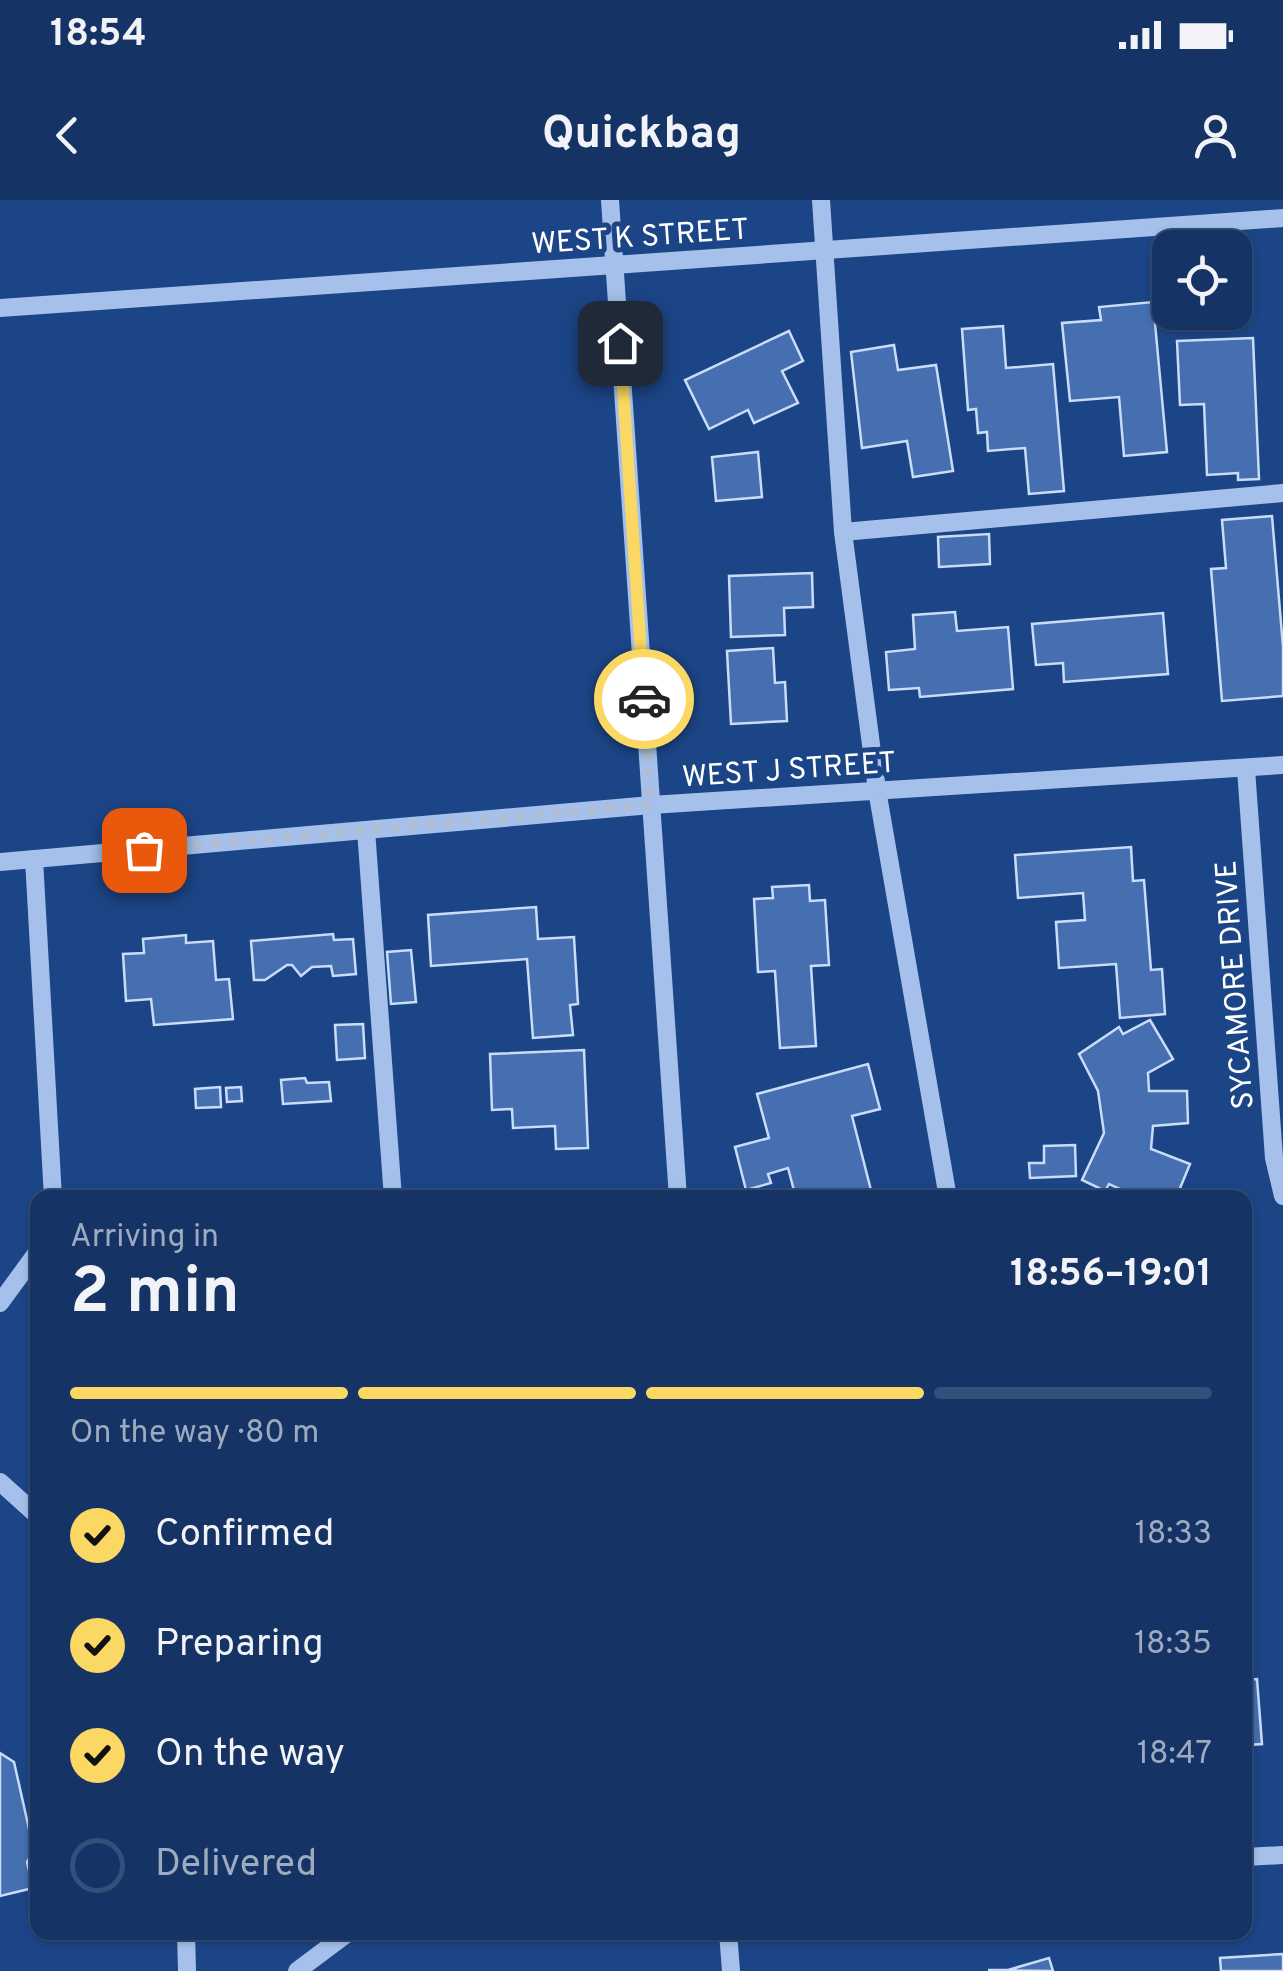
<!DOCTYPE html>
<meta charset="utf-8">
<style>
:root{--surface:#153465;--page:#223f6e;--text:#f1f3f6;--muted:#9daabf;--line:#344f79;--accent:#fbd863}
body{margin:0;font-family:Overpass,sans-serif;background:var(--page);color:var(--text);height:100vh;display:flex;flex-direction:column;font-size:38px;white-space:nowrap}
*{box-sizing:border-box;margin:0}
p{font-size:32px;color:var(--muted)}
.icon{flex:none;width:55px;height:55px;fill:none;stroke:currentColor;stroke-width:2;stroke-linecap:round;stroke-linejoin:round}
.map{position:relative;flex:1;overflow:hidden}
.sheet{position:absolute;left:30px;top:990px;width:1222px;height:750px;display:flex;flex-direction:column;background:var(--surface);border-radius:20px;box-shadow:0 2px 8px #0004,0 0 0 2px var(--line)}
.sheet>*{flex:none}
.fabs{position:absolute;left:1152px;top:30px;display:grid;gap:20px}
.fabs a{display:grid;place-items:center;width:100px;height:100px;border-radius:20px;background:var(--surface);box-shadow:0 2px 8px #0004,0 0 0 2px var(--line);font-size:50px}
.pin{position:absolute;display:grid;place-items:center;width:85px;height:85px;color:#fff;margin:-42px;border-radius:20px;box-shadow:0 5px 15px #0006}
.courier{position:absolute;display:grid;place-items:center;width:100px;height:100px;margin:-50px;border:8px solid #fbd863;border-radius:50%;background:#fff;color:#222;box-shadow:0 2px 12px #0007}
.headline em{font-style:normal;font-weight:700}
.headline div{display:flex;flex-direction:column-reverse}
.headline{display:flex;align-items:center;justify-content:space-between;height:170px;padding:0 40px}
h1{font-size:65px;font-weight:700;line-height:75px}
.bar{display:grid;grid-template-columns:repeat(4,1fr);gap:15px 10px;align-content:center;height:120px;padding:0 40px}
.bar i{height:12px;border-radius:8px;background:var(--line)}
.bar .selected{background:var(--accent)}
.bar p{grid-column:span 4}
ol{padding:0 40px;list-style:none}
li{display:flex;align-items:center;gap:30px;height:110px}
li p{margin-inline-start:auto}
li .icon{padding:10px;border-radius:50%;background:var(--accent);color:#111;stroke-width:4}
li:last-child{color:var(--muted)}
li i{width:55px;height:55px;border:5px solid var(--line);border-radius:50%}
.status{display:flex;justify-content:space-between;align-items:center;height:70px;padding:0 50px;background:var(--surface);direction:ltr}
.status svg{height:28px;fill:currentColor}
header{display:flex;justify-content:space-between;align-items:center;height:130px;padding:0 40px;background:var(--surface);font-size:45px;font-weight:700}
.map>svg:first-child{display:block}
.building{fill:#456fb0;stroke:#cadcf8;stroke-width:2.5}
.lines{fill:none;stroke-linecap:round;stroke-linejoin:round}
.minor{stroke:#a5c1eb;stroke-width:18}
.done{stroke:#b0bed5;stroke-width:10;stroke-dasharray:0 18}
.route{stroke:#fbd863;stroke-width:12}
.labels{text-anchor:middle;stroke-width:10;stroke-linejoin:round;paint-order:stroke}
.street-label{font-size:30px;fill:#fff;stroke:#1c4587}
</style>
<div class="status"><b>18:54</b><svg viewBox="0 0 49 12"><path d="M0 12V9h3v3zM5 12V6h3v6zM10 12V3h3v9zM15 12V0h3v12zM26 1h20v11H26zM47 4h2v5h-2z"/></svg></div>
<header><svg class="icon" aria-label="back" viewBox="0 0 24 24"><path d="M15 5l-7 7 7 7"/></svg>Quickbag<svg class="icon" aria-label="person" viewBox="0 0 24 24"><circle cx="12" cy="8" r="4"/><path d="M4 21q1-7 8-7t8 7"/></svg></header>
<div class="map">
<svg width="1283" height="1771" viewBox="0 0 1283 1771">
<rect width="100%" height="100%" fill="#1c4587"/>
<g class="building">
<polygon points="1153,102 1167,252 1124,256 1119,197 1070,201 1062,123 1101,120 1099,107"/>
<polygon points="1003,126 1006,168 1053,164 1064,291 1029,294 1025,248 988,251 987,232 978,233 976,209 968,210 962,129"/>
<polygon points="789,131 803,161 782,171 798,203 754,223 748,210 709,229 685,180"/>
<polygon points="1253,138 1259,279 1238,280 1238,273 1207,275 1204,204 1180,205 1177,141"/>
<polygon points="894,145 898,170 936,165 953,271 913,277 907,241 862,248 851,152"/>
<polygon points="758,252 762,297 716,301 712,257"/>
<polygon points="1272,316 1283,447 1283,496 1222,501 1211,369 1226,368 1222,320"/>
<polygon points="989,334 990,364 939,367 938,337"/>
<polygon points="812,373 813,407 784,408 785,435 731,437 729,376"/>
<polygon points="955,412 957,431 1008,427 1013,489 920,497 919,488 889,490 886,452 915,449 913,415"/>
<polygon points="1163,413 1168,474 1064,482 1063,463 1036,465 1032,424"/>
<polygon points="773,448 775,483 785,482 787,521 731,524 727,451"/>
<polygon points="1131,647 1133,681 1144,680 1151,770 1162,769 1165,814 1120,818 1116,764 1059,768 1056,722 1085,720 1083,693 1018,698 1015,655"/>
<polygon points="809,685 810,701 825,700 829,765 811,766 816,846 780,848 775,771 758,772 754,699 773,698 772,687"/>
<polygon points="536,707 538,739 574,737 578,804 570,805 573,835 533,838 527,759 431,766 428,715"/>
<polygon points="333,734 334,740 353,739 356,774 333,776 331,766 312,767 301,776 292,765 287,765 265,780 254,780 251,741"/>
<polygon points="186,735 186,743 213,741 216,780 229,779 233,819 154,825 151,799 126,801 123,754 144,753 143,739"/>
<polygon points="411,750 416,802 391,804 387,752"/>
<polygon points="1150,820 1173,859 1148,873 1149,891 1187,891 1188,923 1153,926 1151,949 1190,964 1176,998 1140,998 1109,984 1105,991 1082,980 1104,933 1098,891 1079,854 1119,827 1123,834"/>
<polygon points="363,824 365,858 337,860 335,825"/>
<polygon points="584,850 588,948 556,949 555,926 513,928 512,909 492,910 490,854"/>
<polygon points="868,864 880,909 852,916 873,998 796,998 788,968 768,974 771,983 746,990 735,947 769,938 757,894"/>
<polygon points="305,878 307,883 329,882 331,901 283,904 281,880"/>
<polygon points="220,887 221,907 196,908 195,889"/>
<polygon points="241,887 242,901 227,902 226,888"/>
<polygon points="1075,945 1076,976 1030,978 1029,963 1044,963 1044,946"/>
<polygon points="1245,1475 1245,1480 1257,1479 1262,1544 1249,1545 1252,1578 1245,1578"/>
<polygon points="0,1553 14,1562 34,1651 27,1662 33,1688 0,1696"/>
<polygon points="38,1673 38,1706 31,1674"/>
<polygon points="1283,1754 1283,1771 1221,1771 1220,1758"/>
<polygon points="1049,1758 1053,1771 988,1770 1008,1770"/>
</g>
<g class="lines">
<g class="minor">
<polyline points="610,0 678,998"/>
<polyline points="821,0 843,332 877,590 948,998"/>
<polyline points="0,108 1283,18"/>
<polyline points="843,332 1283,293"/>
<polyline points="1246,569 1274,958 1283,996"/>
<polyline points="366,630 393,998"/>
<polyline points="34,659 53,998"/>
<polyline points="0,662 651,605 1283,565"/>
<polyline points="0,1103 38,1051"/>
<polyline points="0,1282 38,1316"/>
<polyline points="1245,1657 1283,1655"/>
<polyline points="186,1732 187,1771"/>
<polyline points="728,1732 731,1771"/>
<polyline points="297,1771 349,1732"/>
</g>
</g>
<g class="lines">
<polyline class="done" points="144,650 650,605 644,499"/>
<polyline class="route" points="620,143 644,499"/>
</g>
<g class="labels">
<g class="street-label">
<text transform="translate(640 36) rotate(-4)" y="10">WEST K STREET</text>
<text transform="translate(789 569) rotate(-4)" y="10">WEST J STREET</text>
<text transform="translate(1234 785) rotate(-94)" y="10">SYCAMORE DRIVE</text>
</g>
</g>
</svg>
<div class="fabs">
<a><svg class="icon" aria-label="locate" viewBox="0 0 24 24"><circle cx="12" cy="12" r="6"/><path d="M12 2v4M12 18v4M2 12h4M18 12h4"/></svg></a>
</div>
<div class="pin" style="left:144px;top:650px;background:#ea580c"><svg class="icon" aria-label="bag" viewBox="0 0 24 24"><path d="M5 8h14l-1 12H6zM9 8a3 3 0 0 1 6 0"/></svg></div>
<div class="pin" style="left:620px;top:143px;background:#1f2937"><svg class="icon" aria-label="home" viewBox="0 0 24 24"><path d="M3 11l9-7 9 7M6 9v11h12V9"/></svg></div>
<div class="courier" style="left:644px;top:499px"><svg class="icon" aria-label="car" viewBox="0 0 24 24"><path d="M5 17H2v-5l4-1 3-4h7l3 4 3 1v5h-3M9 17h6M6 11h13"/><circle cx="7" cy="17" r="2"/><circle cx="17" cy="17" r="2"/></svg></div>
<section class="sheet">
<div class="headline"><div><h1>2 min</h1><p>Arriving in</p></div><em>18:56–19:01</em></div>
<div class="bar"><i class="selected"></i><i class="selected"></i><i class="selected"></i><i></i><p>On the way · 80 m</p></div>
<ol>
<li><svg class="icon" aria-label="check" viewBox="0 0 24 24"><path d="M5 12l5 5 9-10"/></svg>Confirmed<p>18:33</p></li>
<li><svg class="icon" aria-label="check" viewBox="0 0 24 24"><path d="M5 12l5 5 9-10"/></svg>Preparing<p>18:35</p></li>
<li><svg class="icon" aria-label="check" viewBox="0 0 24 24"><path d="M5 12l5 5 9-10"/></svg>On the way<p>18:47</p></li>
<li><i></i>Delivered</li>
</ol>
</section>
</div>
